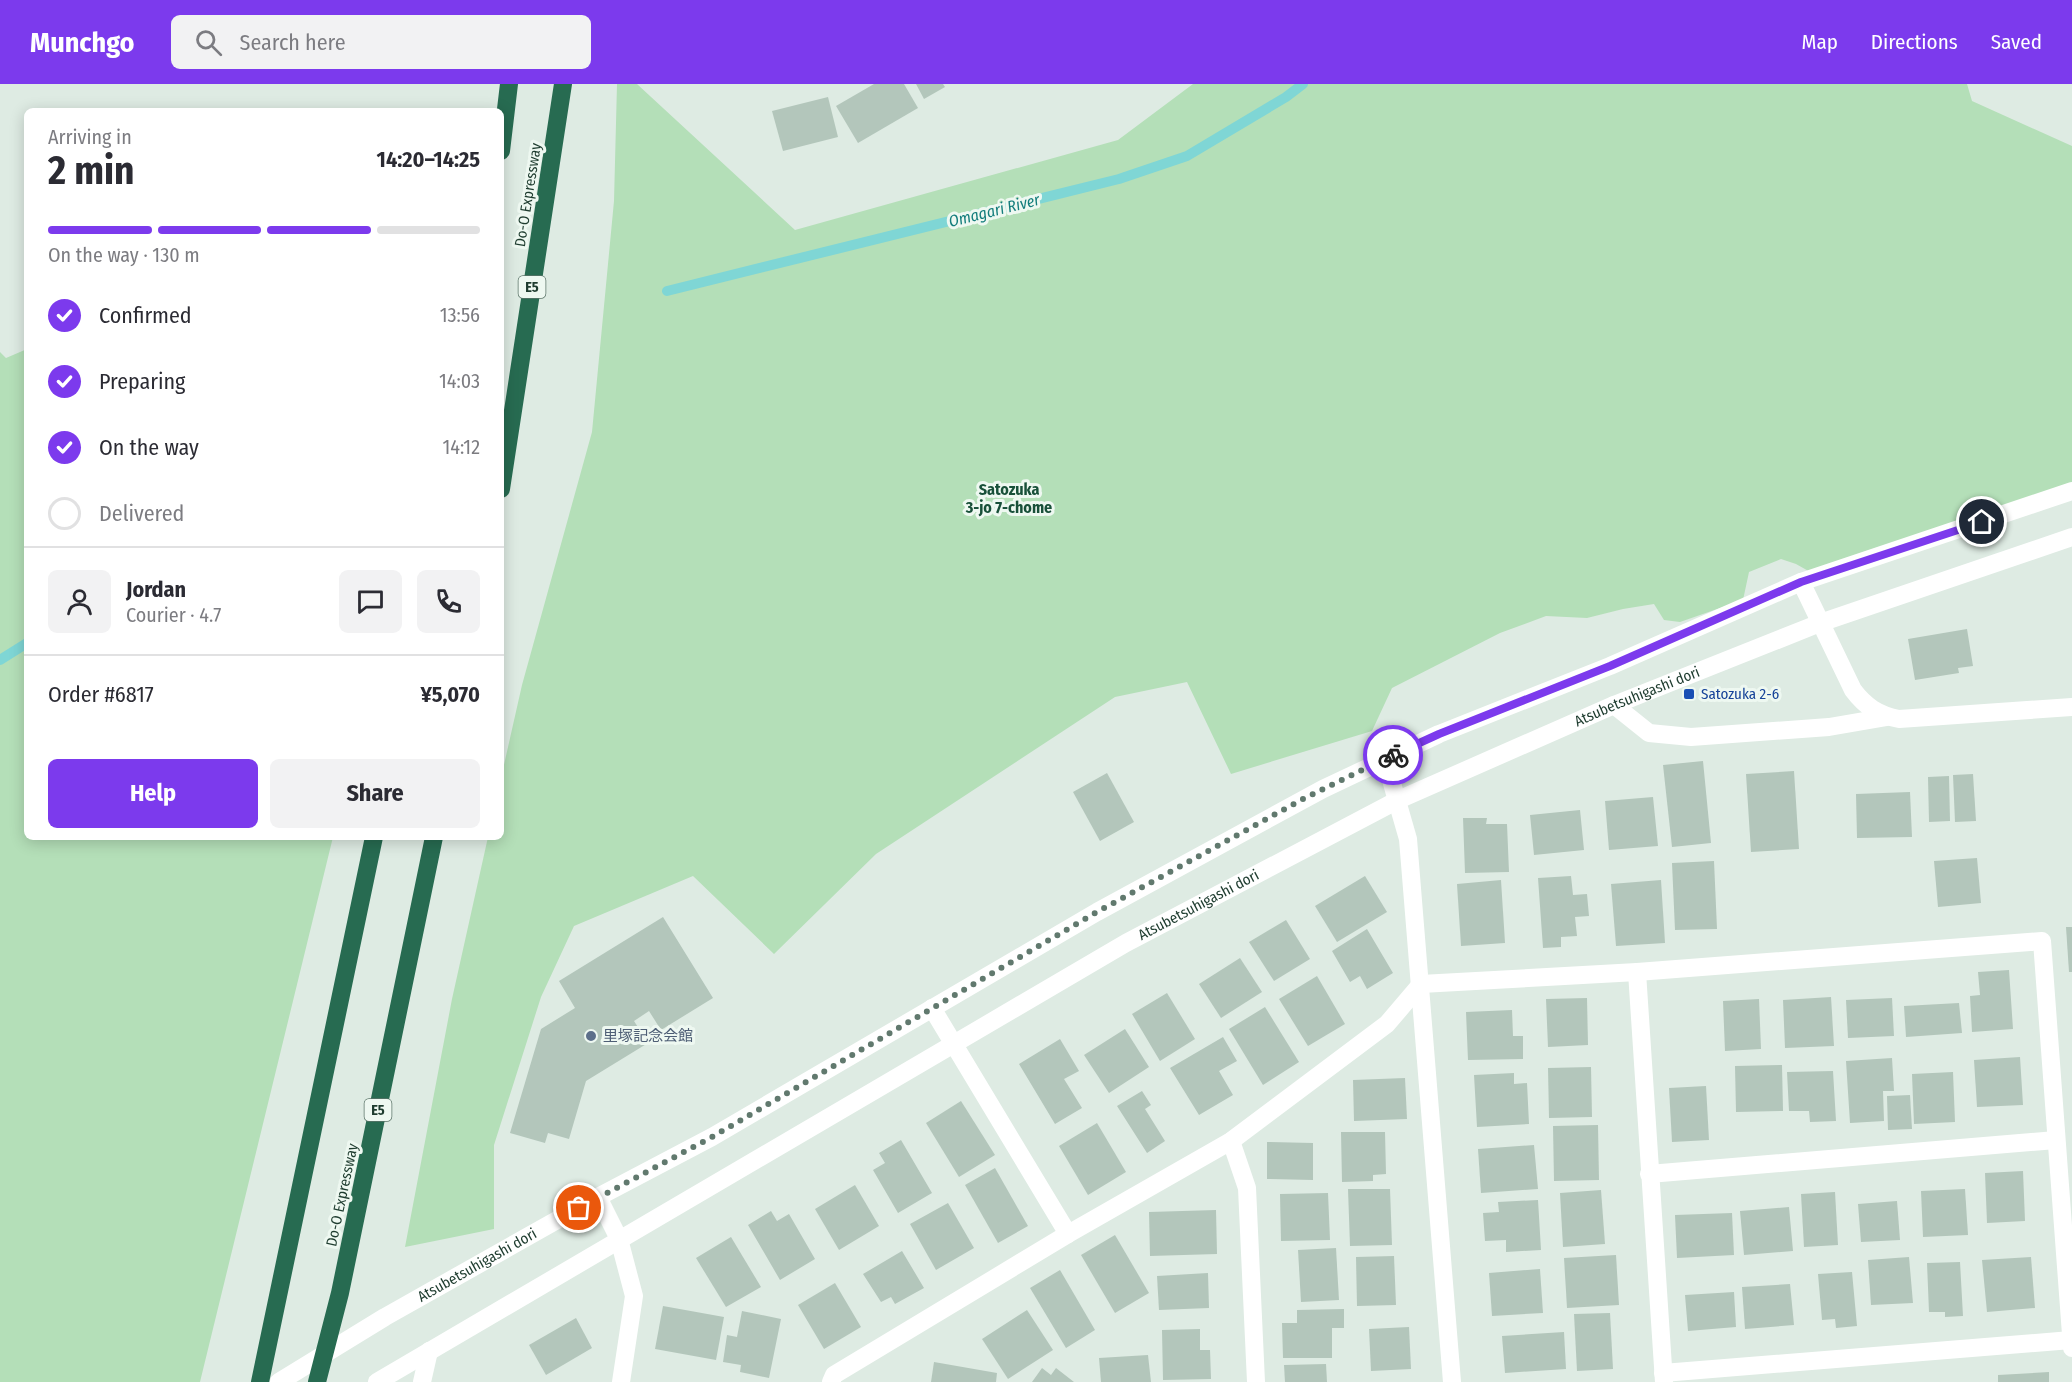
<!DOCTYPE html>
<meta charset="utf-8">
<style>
:root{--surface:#fff;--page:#f2f2f3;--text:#2b2b33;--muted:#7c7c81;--line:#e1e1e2;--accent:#7c3aed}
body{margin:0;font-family:"Fira Sans Condensed","Noto Sans JP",sans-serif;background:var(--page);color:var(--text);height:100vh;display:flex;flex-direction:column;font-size:22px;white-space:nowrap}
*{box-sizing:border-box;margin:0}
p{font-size:20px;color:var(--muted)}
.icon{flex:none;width:33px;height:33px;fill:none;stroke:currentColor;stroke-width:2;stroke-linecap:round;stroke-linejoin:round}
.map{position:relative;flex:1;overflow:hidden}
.details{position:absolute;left:24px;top:24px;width:480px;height:732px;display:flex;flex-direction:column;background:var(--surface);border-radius:9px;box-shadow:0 3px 15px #0003}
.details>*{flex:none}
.pin{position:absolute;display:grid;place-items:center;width:51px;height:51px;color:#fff;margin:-26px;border:3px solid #fff;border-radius:50%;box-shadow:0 2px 6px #0007}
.courier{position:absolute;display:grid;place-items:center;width:60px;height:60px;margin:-30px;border:4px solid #7c3aed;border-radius:50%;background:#fff;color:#222;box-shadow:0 2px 8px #0007}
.overview em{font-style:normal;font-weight:700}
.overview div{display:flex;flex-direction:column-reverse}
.overview{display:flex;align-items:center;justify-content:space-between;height:102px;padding:0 24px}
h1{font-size:39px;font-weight:700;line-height:45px}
.bar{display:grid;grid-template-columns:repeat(4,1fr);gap:9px 6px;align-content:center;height:72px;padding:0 24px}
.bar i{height:8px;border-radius:4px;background:var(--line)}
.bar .active{background:var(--accent)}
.bar p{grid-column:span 4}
.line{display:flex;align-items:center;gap:15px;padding:0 24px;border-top:2px solid var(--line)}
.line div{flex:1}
.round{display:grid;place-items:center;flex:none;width:63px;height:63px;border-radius:9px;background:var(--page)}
ol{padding:0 24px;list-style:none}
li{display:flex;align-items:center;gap:18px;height:66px}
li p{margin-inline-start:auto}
li .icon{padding:6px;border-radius:50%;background:var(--accent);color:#fff;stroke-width:4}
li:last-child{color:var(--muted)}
li i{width:33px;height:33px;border:3px solid var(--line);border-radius:50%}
.button{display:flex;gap:12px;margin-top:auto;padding:12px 24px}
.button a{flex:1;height:69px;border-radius:9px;background:var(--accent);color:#fff;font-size:24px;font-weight:700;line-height:69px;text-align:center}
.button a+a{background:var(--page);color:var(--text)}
header{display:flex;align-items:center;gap:36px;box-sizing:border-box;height:84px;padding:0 30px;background:var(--accent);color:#fff}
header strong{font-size:28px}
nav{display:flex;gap:33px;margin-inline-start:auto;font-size:21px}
.search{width:420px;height:54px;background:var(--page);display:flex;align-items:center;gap:15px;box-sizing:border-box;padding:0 21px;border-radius:9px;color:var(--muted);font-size:22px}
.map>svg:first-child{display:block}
.green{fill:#b4dfb8}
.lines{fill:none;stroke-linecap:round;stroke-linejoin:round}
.stream{stroke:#7fd6d5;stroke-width:10}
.building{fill:#b3c6bb}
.street{stroke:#fff;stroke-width:18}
.secondary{stroke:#fff;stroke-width:18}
.highway{stroke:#276b51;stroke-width:18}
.done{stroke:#61796e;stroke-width:6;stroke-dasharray:0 10.8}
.route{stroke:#7c3aed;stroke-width:8}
.transit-dot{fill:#1a4fb4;stroke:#eef8f1;stroke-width:2}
.service-dot{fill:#5c6f8a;stroke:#eef8f1;stroke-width:2}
.labels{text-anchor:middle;stroke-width:6;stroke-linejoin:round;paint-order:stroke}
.shield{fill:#eef8f1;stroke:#5c7469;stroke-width:1.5}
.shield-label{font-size:14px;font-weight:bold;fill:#1e3c2f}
.street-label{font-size:15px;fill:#1e3c2f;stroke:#eef8f1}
.transit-label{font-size:15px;fill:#164399;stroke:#eef8f1;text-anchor:start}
.service-label{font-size:15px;fill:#4e5e75;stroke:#eef8f1;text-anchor:start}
.water-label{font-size:16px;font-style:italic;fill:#137d7c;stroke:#eef8f1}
.neighbourhood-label{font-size:16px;font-weight:bold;fill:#185039;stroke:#eef8f1}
</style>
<header>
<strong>Munchgo</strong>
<div class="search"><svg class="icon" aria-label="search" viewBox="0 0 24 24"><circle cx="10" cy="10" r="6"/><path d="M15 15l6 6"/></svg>Search here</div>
<nav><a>Map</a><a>Directions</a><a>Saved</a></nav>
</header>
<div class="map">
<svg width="2072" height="1298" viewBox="0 0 2072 1298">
<rect width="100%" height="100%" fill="#deebe3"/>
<g class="green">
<polygon points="617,0 637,0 795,146 1118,56 1193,0 1967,0 1972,17 2072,62 2072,398 1812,489 1796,480 1781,475 1749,488 1743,516 1680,538 1664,536 1654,520 1623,525 1587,534 1546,532 1500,549 1392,604 1372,647 1231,690 1187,598 1115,613 876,770 774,870 693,792 574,842 541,913 494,1061 494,1145 405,1163 452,915 488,753 501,753 501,694 522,601 592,348 614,117"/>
<polygon points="27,265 27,753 333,753 200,1298 0,1298 0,268 6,274"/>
</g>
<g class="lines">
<g class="stream">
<polyline points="667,207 1119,95 1187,72 1286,13 1303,0"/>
<polyline points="0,576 27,559"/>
</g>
</g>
<g class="building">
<polygon points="874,0 904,0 918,24 858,59 836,22"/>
<polygon points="916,0 943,0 945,3 924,15"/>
<polygon points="828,13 838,53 783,67 772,27"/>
<polygon points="1967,545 1973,582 1958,584 1959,589 1915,596 1908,555"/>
<polygon points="1703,677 1711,759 1672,763 1663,681"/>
<polygon points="1794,687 1799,765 1751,768 1746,690"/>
<polygon points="1107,689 1134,738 1100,757 1073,708"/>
<polygon points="1973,690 1976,737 1955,738 1953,691"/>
<polygon points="1949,692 1950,737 1929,738 1928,693"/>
<polygon points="1910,708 1912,753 1857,754 1856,710"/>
<polygon points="1653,713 1658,762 1609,766 1605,717"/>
<polygon points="1580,726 1584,766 1534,771 1530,731"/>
<polygon points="1463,734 1487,734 1486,740 1507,740 1509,788 1465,789"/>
<polygon points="1977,774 1981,819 1938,823 1934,777"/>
<polygon points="1714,777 1717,845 1675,846 1672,779"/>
<polygon points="1365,792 1387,828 1337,858 1315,822"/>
<polygon points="1571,792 1573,811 1587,810 1589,832 1575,833 1577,852 1561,853 1561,863 1543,864 1538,794"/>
<polygon points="1501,796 1505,859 1461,862 1457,800"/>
<polygon points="1661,796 1665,859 1616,862 1611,800"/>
<polygon points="663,833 713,914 661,946 649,927 634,937 648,959 586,997 569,1055 548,1049 545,1059 510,1049 541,945 575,924 559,897"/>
<polygon points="1286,836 1310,875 1274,897 1249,858"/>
<polygon points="2066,843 2072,843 2072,888 2069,888"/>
<polygon points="1367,845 1393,889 1367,905 1360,892 1350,898 1332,867"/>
<polygon points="1240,874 1262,908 1221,934 1199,900"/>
<polygon points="2009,886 2013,945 1972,948 1970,912 1980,911 1978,888"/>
<polygon points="1317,892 1345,940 1308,962 1279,915"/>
<polygon points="1167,909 1195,955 1160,977 1132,930"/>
<polygon points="1831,913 1834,962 1785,964 1783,916"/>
<polygon points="1587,914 1588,961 1548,963 1546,915"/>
<polygon points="1892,914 1894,952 1848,954 1846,916"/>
<polygon points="1759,915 1761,965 1725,967 1723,917"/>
<polygon points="1959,919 1962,949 1906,953 1904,922"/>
<polygon points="1265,923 1299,978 1263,1001 1229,945"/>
<polygon points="1512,926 1513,952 1523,952 1523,975 1468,976 1466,928"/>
<polygon points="1125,945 1149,983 1109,1009 1084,971"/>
<polygon points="1223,953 1237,977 1219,987 1233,1011 1199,1031 1170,984"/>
<polygon points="1060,955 1079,987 1064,995 1082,1024 1055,1040 1019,980"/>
<polygon points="2020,973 2023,1021 1977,1023 1974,976"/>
<polygon points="1892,974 1894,1007 1883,1007 1884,1037 1850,1039 1846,977"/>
<polygon points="1782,981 1783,1027 1736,1028 1735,982"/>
<polygon points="1591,983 1592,1033 1549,1034 1548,984"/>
<polygon points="1833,987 1836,1037 1810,1038 1809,1027 1789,1027 1787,988"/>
<polygon points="1953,988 1955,1038 1914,1040 1912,990"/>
<polygon points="1514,989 1514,1000 1527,999 1529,1040 1477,1043 1474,991"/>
<polygon points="1405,994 1407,1035 1354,1037 1353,996"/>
<polygon points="1706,1002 1709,1056 1672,1058 1669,1004"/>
<polygon points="1142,1007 1151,1021 1145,1025 1165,1057 1147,1069 1117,1022"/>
<polygon points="1910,1011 1912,1045 1888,1046 1887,1012"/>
<polygon points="961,1017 995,1071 959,1093 926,1039"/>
<polygon points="1097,1039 1126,1088 1088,1111 1059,1062"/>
<polygon points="1598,1041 1599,1096 1554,1097 1553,1042"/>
<polygon points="1341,1048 1385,1048 1386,1090 1373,1091 1373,1097 1342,1098"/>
<polygon points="901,1056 932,1109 898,1129 873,1086 885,1079 879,1069"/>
<polygon points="1267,1058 1313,1059 1313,1096 1267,1095"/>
<polygon points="1534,1061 1538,1105 1481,1109 1478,1065"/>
<polygon points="995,1084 1028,1142 998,1159 965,1101"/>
<polygon points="2023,1087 2025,1137 1987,1139 1985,1089"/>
<polygon points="855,1101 879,1142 839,1166 815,1125"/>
<polygon points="1348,1105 1390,1105 1392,1161 1350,1162"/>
<polygon points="1965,1105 1968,1151 1923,1153 1921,1107"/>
<polygon points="1601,1106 1605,1160 1563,1163 1560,1109"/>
<polygon points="1835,1108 1838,1161 1804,1163 1801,1110"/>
<polygon points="1328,1109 1330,1156 1281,1157 1280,1110"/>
<polygon points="1538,1116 1541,1166 1506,1168 1506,1156 1485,1157 1483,1129 1499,1128 1498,1118"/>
<polygon points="1897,1117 1900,1156 1861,1158 1858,1120"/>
<polygon points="948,1119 974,1164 936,1186 910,1140"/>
<polygon points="1789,1123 1793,1167 1744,1171 1740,1127"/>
<polygon points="1216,1126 1217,1170 1150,1172 1149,1128"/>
<polygon points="771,1127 777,1137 789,1130 815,1175 780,1196 748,1141"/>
<polygon points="1732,1129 1734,1171 1677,1174 1675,1131"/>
<polygon points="1115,1151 1149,1209 1115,1229 1081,1171"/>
<polygon points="731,1153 761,1203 726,1223 696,1174"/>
<polygon points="1336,1164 1339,1216 1301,1218 1298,1166"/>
<polygon points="902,1167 924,1204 895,1220 891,1213 881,1218 863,1190"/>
<polygon points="1616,1171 1619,1221 1567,1224 1564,1174"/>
<polygon points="1394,1172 1396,1221 1357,1222 1356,1173"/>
<polygon points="1909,1173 1913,1219 1871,1221 1868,1176"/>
<polygon points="2031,1173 2035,1224 1987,1228 1982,1176"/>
<polygon points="1960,1178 1963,1232 1945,1233 1945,1228 1929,1228 1927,1179"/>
<polygon points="1540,1185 1543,1229 1492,1232 1489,1189"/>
<polygon points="1060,1186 1095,1246 1066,1264 1030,1204"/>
<polygon points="1852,1188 1857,1242 1836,1244 1835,1235 1822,1236 1818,1190"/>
<polygon points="1208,1189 1209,1224 1159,1226 1157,1192"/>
<polygon points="835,1199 861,1243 824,1265 798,1221"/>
<polygon points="1790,1200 1794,1241 1745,1245 1742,1203"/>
<polygon points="1734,1208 1736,1243 1688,1247 1685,1211"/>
<polygon points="663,1222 724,1233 716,1276 655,1265"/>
<polygon points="1344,1225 1344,1244 1332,1244 1332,1274 1283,1274 1282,1239 1297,1239 1297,1226"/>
<polygon points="1027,1226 1053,1266 1008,1295 982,1255"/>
<polygon points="742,1227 781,1235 769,1294 740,1288 741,1281 723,1278 727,1251 737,1253"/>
<polygon points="1610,1229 1613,1285 1577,1287 1574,1230"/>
<polygon points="576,1234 592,1264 546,1291 529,1261"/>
<polygon points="1409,1243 1411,1285 1371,1287 1369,1245"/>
<polygon points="1200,1245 1200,1266 1210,1266 1211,1295 1163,1296 1162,1246"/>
<polygon points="1564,1248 1566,1285 1505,1289 1502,1252"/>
<polygon points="1148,1271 1151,1298 1101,1298 1099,1274"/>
<polygon points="934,1278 997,1289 996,1298 931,1298"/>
<polygon points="1326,1280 1327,1298 1285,1298 1284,1281"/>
<polygon points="1042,1284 1051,1291 1056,1284 1074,1298 1032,1298"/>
<polygon points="2049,1288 2049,1298 1998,1298 1998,1291"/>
</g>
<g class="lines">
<g class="street">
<path d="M1801,498L1853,606C1865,622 1878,631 1899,635L2072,623"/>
<polyline points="1614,621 1649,649 1691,653 1829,643 1887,633"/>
<polyline points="1385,675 1408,755 1452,1298"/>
<polyline points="1637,888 1664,1298"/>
<polyline points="932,924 1068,1150"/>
<polyline points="1231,1057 1247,1104 1256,1298"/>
<polyline points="1649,1090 2056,1056"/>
<polyline points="598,1113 619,1155 634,1212 621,1298"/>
<polyline points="1663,1289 2071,1256"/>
<polyline points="831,1298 834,1291 1068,1150 1231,1057 1387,940 1421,900 1637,888 2042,857 2072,1264"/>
</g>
<g class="secondary">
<path id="s1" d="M279,1298L385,1233L598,1113L712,1053L1097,828L1323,705L1439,650L1610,582L1801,498L2072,407"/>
<path id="s2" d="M377,1298L1126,859L1398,716L1614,621L1820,539L2072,453"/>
<polyline points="422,1298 429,1267"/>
</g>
<g class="highway">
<polyline points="501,67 509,0"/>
<polyline points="501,405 563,0"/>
<polyline points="260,1298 374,753"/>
<polyline points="317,1298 340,1209 434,753"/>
</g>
</g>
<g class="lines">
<polyline class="done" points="579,1124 712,1053 1097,828 1303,715 1393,671"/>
<polyline class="route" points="1393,671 1439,650 1610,582 1801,498 1982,438"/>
</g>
<rect class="transit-dot" x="1683" y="604" width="12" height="12" rx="3"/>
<circle class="service-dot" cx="591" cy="952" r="6"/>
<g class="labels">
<g class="shield">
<rect x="518.5" y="192" width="27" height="22" rx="4.5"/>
<rect x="364.5" y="1015" width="27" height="22" rx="4.5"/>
</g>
<g class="shield-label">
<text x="532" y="208">E5</text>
<text x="378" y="1031">E5</text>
</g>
<g class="street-label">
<text transform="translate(528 111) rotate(-81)" y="5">Do-O Expressway</text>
<text dy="5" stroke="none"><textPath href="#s2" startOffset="1436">Atsubetsuhigashi dori</textPath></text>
<text dy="5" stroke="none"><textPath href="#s2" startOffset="950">Atsubetsuhigashi dori</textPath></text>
<text transform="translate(342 1111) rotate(-78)" y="5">Do-O Expressway</text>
<text dy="5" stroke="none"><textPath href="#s1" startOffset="230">Atsubetsuhigashi dori</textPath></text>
</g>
<g class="transit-label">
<text x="1701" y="615">Satozuka 2-6</text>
</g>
<g class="service-label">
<text x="603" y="957">里塚記念会館</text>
</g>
<g class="water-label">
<text transform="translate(994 126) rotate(-14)" y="6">Omagari River</text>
</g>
<g class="neighbourhood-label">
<text x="1009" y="411">Satozuka<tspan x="1009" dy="18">3-jo 7-chome</tspan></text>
</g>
</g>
</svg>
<div class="pin" style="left:579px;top:1124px;background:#ea580c"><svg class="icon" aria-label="bag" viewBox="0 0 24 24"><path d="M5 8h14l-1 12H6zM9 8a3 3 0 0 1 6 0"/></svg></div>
<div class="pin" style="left:1982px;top:438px;background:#1f2937"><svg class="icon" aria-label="home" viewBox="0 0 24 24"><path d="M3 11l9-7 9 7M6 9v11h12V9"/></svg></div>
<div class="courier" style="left:1393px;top:671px"><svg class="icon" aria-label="bike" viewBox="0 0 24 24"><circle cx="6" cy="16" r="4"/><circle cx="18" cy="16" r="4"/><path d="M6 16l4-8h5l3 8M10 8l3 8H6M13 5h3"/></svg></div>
<section class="details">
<div class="overview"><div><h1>2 min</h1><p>Arriving in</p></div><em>14:20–14:25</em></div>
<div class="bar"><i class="active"></i><i class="active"></i><i class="active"></i><i></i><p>On the way · 130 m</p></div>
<ol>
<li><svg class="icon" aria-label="check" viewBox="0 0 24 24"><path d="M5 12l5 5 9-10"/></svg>Confirmed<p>13:56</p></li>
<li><svg class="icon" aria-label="check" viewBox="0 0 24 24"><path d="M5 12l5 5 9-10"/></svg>Preparing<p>14:03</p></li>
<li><svg class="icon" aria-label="check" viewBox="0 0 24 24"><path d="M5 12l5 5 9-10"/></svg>On the way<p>14:12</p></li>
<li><i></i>Delivered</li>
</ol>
<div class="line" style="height:108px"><a class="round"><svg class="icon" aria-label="person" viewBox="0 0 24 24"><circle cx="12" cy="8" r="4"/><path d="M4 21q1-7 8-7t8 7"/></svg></a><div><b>Jordan</b><p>Courier · 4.7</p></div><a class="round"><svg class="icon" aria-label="chat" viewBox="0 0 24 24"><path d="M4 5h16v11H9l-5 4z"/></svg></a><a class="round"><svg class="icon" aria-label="phone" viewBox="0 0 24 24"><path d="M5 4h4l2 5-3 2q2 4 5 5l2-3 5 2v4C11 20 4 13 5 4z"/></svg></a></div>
<div class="line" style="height:78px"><div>Order #6817</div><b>¥5,070</b></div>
<div class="button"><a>Help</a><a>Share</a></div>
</section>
</div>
